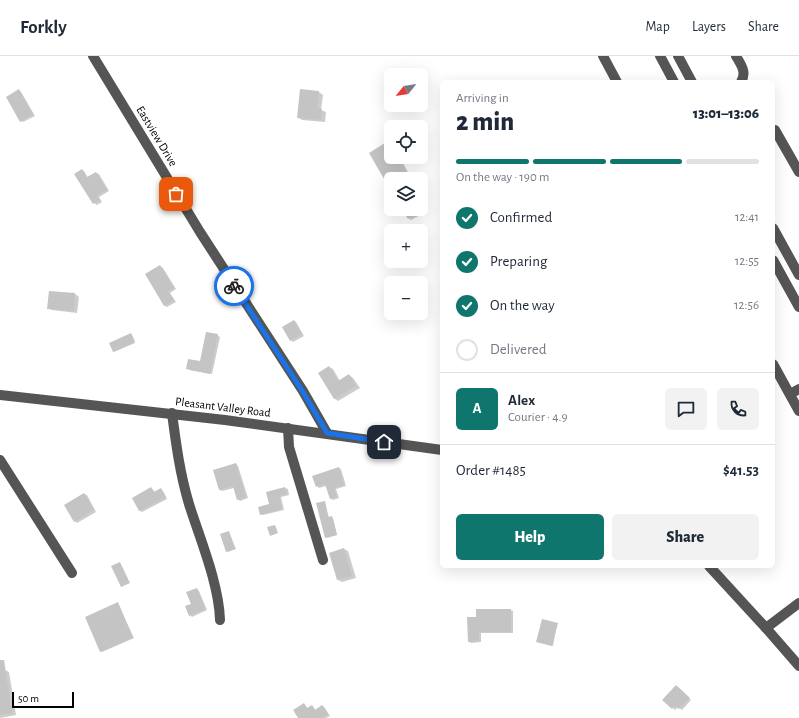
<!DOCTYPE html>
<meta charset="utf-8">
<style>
:root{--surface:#fff;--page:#f2f2f3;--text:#1f2937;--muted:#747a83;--line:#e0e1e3;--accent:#0f766e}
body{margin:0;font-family:"Alegreya Sans",sans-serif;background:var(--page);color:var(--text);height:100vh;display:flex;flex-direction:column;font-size:15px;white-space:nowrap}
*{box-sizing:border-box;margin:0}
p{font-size:13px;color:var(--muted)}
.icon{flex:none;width:22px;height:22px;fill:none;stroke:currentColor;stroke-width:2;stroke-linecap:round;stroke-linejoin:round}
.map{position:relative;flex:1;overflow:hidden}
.details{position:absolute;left:440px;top:24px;width:335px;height:488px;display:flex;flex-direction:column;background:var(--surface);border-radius:6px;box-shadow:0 4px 16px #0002}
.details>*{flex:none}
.needle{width:26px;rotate:240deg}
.tools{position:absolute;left:384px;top:12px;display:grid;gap:8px}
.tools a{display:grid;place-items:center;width:44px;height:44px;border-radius:6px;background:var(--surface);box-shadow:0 4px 16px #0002;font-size:20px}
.scale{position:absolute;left:12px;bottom:10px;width:62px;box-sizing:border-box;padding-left:4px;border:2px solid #000;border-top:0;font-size:11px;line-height:14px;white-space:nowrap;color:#000;-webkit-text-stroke:3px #fff;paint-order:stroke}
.pin{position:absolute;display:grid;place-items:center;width:34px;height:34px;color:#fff;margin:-17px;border-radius:8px;box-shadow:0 2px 6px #0006}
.courier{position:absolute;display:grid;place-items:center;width:40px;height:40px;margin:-20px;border:3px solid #1a73e8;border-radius:50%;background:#fff;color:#222;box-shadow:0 1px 5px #0007}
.head em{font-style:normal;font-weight:800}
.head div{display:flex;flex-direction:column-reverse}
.head{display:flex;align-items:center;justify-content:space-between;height:68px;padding:0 16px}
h1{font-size:26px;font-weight:800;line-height:30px}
.bar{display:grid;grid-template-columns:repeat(4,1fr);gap:6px 4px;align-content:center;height:48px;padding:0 16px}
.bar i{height:5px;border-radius:3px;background:var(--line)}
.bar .on{background:var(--accent)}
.bar p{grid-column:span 4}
.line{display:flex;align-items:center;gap:10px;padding:0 16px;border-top:1px solid var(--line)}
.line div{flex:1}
.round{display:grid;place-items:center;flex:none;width:42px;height:42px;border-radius:6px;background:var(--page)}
ol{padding:0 16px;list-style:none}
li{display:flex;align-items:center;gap:12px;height:44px}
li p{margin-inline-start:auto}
li .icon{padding:4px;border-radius:50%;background:var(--accent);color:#fff;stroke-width:4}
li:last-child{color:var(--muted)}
li i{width:22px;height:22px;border:2px solid var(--line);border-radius:50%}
.button{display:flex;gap:8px;margin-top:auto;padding:8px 16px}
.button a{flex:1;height:46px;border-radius:6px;background:var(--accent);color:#fff;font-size:16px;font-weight:800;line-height:46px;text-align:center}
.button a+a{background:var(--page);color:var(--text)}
header{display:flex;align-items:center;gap:24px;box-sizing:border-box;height:56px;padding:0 20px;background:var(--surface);border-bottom:1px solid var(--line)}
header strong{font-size:19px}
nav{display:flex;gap:22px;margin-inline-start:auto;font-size:14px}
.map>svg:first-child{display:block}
.shadow{fill:#0003}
.building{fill:#c4c4c4}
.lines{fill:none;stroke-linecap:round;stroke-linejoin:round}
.minor{stroke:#555;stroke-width:10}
.done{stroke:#595959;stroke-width:4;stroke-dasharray:0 7.2}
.route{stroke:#1a73e8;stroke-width:5}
.labels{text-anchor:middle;stroke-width:3;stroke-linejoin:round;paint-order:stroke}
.street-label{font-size:12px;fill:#000;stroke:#fff}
</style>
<header>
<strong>Forkly</strong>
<nav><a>Map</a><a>Layers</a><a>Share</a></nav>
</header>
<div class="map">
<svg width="799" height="662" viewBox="0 0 799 662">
<rect width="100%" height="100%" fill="#fff"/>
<g class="shadow">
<polygon points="19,35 21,36 35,60 23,66 21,65"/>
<polygon points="319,36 323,39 321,54 326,56 325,66 302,64 298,61"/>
<polygon points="388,87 391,88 391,101 400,101 410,120 405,123 391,123 391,130"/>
<polygon points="82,114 84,115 88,122 96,117 99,118 109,135 99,141 102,146 97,149 94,147"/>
<polygon points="421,146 426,156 411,164 409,163 421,153"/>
<polygon points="393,205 403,205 396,208"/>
<polygon points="160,210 163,212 176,233 170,237 176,246 167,251 165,250 146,219"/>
<polygon points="75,238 79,241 77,257 52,254 48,252"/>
<polygon points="294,265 296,266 304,280 293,286 291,284"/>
<polygon points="132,279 135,287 114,296 110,288"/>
<polygon points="217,279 220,281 212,318 189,314 201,307"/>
<polygon points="329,311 333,313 340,325 349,319 353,322 360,332 338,345 334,342"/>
<polygon points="236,408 238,410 248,442 240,445 237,443 234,432 222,435 220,434 214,415"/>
<polygon points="338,412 341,413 346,430 336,433 339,442 333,444 330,442 326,430 319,432 317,430"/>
<polygon points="151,432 155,436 161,433 163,435 167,443 142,456 140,455 133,442"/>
<polygon points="285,432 288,433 289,439 281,441 284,454 263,459 261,458 270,449 267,437"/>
<polygon points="84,438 87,439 96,456 77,467 75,465"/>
<polygon points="325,446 329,462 333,462 337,479 327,482"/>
<polygon points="229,476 236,493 228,496 227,495"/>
<polygon points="344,493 348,495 356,522 342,526 338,524"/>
<polygon points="196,533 199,535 207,554 192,561 190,559"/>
<polygon points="118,548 134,582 102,596 101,595"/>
<polygon points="510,554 513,555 513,577 481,577 481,586 471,587 469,585 477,562"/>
<polygon points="557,568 553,590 538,586"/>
<polygon points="5,614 9,616 16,659 0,662 0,615"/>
<polygon points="678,631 691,644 682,654 678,651 675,654 673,652"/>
<polygon points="304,648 308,653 312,650 316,654 323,650 325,652 330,660 326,662 299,662"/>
</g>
<g class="building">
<polygon points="19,33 33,58 20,66 6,41"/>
<polygon points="300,33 319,35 317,52 322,53 321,64 297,62"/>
<polygon points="388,85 391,90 391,101 398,101 407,117 397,123 391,123 391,135 369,97"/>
<polygon points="82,113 87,121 96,116 107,134 97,140 100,144 93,148 74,118"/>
<polygon points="402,153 427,153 408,163"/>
<polygon points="160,209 174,232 168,235 174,244 164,250 145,218"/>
<polygon points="49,235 75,237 74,255 47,253"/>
<polygon points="294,264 302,278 290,285 282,271"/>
<polygon points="206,276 218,278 210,318 186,313 188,303 200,305"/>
<polygon points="131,277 135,286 113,296 109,287"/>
<polygon points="329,310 338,325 349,318 356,330 334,343 318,317"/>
<polygon points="236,407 246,441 237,444 233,430 219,434 213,414"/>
<polygon points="339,411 344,429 334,432 337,441 330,443 325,428 316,431 312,420"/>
<polygon points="151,431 154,436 161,432 166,441 139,455 132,442"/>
<polygon points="285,431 287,438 279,440 282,453 260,459 258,451 269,448 266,436"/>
<polygon points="84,437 94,454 74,466 64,449"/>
<polygon points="325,445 328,461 332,460 337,479 325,482 316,447"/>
<polygon points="275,469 278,477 270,480 267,471"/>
<polygon points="229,475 235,493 226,496 220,478"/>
<polygon points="344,492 352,520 337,524 329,497"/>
<polygon points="120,506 130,527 121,531 111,510"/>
<polygon points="197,532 205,553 189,560 185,550 191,548 186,536"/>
<polygon points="118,546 133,582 100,596 85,561"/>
<polygon points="476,553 511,553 511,576 479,576 479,585 468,586 467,561 476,561"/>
<polygon points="542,563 558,567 552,590 536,586"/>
<polygon points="0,604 4,604 12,657 0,659"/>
<polygon points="676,629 690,642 679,653 675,650 672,653 662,644"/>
<polygon points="304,647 307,652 312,649 315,654 322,649 328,658 322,662 298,662 293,654"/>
</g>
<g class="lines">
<g class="minor">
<polyline points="93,0 200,176 303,335 327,377"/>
<polyline points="603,0 617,26"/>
<polyline points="660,0 674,26"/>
<polyline points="678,0 692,26"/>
<path d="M736,0C741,9 747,16 741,26"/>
<polyline points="773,75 775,74 799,116"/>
<polyline points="773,172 799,219"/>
<polyline points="773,204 799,251"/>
<polyline points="773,308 799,355"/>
<polyline points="790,338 799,333"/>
<polyline points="0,339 225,364 442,394"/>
<path d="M172,357C176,388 180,418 189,448C200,483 219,528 220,564"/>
<polyline points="288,372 289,391 323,504"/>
<polyline points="0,404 72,517"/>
<polyline points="709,510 766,572 799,610"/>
<polyline points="766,572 799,547"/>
</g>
</g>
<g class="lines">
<polyline class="done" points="176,138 234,230"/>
<polyline class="route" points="234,230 303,336 327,377 384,386"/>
</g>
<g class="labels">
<g class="street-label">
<text transform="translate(157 80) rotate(59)" y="4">Eastview Drive</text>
<text transform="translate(223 351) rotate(7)" y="4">Pleasant Valley Road</text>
</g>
</g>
</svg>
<div class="tools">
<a><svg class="needle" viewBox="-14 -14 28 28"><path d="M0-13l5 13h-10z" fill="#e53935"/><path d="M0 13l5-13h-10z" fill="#747a83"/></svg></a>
<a><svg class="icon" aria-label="locate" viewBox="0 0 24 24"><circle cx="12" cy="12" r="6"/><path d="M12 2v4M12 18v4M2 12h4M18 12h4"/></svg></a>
<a><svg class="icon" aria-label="layers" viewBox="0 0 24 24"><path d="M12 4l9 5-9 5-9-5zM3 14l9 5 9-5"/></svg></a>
<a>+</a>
<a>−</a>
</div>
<div class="scale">50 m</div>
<div class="pin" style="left:176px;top:138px;background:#ea580c"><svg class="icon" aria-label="bag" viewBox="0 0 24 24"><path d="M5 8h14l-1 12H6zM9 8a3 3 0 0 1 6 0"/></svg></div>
<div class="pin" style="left:384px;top:386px;background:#1f2937"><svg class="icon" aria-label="home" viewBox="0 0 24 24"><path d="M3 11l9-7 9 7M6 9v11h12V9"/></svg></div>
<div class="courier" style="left:234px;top:230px"><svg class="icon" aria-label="bike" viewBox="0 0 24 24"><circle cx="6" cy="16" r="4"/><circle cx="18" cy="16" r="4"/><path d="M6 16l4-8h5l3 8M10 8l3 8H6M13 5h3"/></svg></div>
<section class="details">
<div class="head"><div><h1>2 min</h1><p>Arriving in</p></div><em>13:01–13:06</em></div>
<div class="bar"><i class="on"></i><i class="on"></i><i class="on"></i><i></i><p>On the way · 190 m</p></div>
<ol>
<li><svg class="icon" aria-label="check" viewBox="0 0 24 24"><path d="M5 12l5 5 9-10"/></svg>Confirmed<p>12:41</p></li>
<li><svg class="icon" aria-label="check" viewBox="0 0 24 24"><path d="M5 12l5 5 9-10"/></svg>Preparing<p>12:55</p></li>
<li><svg class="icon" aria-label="check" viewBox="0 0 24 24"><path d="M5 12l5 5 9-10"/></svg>On the way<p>12:56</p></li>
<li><i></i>Delivered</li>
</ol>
<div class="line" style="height:72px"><b class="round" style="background:var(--accent);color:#fff">A</b><div><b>Alex</b><p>Courier · 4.9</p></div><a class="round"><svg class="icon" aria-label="chat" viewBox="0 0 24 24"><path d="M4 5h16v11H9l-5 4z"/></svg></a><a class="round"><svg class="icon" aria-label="phone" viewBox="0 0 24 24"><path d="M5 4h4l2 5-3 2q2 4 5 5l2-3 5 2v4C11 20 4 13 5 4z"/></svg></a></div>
<div class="line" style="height:52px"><div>Order #1485</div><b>$41.53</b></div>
<div class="button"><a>Help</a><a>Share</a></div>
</section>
</div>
